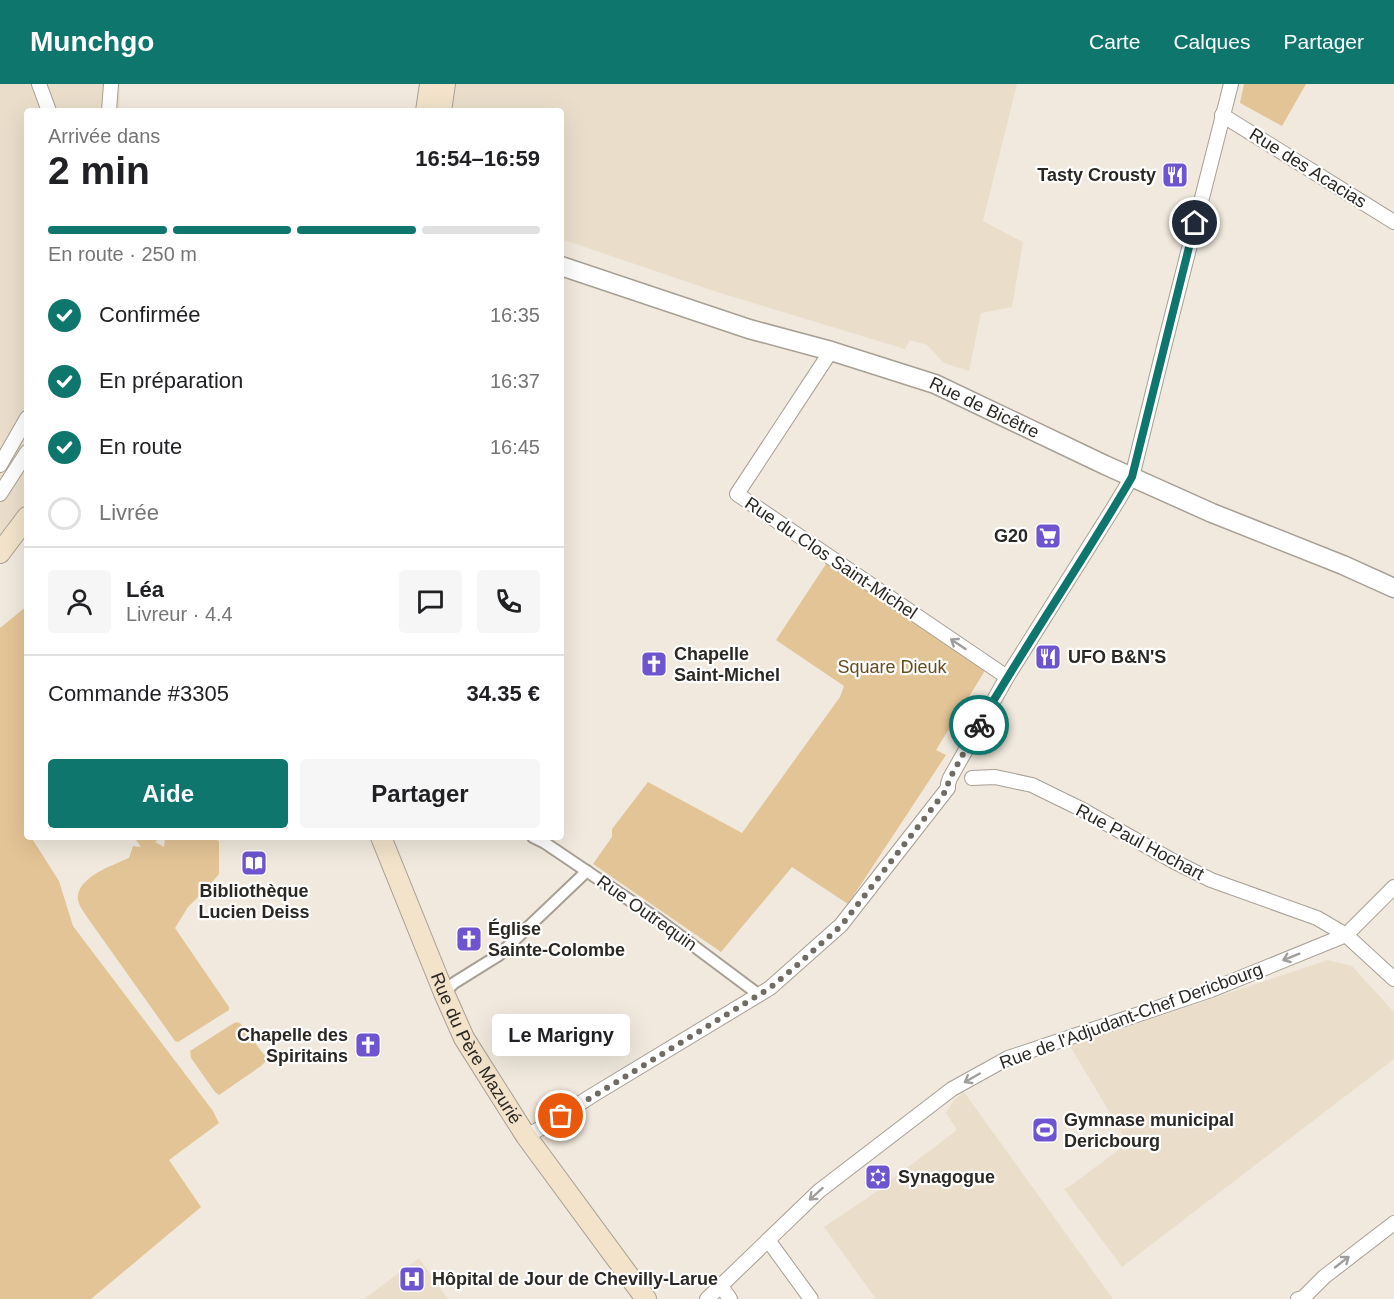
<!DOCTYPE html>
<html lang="fr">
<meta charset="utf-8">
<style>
:root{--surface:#fff;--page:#f6f6f6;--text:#202124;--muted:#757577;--line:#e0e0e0;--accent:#0f766e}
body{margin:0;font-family:Helvetica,sans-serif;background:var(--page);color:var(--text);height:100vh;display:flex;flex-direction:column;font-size:22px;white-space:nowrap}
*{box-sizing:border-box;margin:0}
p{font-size:20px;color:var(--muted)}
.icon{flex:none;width:33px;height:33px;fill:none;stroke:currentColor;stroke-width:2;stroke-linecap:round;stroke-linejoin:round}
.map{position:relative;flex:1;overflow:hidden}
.sheet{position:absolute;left:24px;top:24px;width:540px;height:732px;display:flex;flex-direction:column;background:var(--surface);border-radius:6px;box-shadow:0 6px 24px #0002}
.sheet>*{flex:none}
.pin{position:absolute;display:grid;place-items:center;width:51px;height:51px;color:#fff;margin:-26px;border:3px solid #fff;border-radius:50%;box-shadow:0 2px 6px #0007}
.courier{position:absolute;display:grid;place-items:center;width:60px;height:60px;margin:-30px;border:4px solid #0f766e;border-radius:50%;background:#fff;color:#222;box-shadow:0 2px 8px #0007}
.bubble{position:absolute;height:42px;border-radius:6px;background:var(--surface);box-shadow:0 6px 24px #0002;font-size:20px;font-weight:600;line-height:42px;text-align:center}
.head em{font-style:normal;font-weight:600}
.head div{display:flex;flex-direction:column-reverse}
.head{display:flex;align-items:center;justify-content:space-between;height:102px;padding:0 24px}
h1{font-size:39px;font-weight:600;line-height:45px}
.bar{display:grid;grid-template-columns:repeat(4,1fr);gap:9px 6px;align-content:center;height:72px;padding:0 24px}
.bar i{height:8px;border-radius:4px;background:var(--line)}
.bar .on{background:var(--accent)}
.bar p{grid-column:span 4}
.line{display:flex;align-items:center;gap:15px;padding:0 24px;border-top:2px solid var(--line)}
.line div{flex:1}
.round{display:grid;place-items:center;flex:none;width:63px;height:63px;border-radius:6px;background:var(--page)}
ol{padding:0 24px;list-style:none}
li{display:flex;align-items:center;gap:18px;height:66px}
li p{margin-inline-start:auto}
li .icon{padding:6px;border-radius:50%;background:var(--accent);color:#fff;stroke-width:4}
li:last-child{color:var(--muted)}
li i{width:33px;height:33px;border:3px solid var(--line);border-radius:50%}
.primary-button{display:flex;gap:12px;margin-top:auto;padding:12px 24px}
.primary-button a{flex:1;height:69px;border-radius:6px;background:var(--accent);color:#fff;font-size:24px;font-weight:600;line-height:69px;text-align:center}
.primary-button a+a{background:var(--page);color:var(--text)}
header{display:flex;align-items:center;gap:36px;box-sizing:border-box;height:84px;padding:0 30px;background:var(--accent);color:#fff}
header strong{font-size:28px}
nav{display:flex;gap:33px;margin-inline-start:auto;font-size:21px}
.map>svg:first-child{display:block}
.built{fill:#eadecb}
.green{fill:#e3c496}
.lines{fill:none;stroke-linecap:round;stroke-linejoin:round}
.pedestrian-casing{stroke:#a79f94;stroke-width:14}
.minor-casing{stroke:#a79f94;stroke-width:16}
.tertiary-casing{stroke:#a79f94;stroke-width:21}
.secondary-casing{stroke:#a79f94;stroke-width:22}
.pedestrian{stroke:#fff;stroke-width:10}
.minor{stroke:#fff;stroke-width:14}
.tertiary{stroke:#fff;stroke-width:18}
.secondary{stroke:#f2e3ca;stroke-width:20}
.oneway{stroke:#a09e9c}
.done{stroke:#706c64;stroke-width:6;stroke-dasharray:0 10.8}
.route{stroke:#0f766e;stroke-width:8}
.labels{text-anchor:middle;stroke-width:4.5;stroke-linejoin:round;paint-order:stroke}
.street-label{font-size:18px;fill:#2b2823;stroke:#fff}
.poi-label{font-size:18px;font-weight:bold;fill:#2b2823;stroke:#fff;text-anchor:start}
.park-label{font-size:18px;fill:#674b1c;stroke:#fff}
</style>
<header>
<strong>Munchgo</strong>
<nav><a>Carte</a><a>Calques</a><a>Partager</a></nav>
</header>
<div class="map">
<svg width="1394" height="1215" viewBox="0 0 1394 1215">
<rect width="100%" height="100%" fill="#f1e9dd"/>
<g class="built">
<polygon points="0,0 120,0 119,27 27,27 27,418 0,455"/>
<polygon points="456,0 1017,0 983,137 1023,158 1012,223 981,229 969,287 944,279 927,261 910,256 905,265 717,208 561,155 561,27 452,27"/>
<polygon points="1328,876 1352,882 1394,928 1394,975 1122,1183 1064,1105 1070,1102 1128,1059 1070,962"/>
<polygon points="964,1008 1113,1215 876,1215 824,1143 866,1115 957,1046 946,1029 954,1016"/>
<polygon points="419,1174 448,1215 364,1215"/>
</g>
<g class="green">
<polygon points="1244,0 1306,0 1282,42 1240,19"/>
<polygon points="828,477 986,585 936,666 946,671 848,820 792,783 721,868 593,780 612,753 612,745 648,698 742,749 840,613 844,602 776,556"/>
<polygon points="27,522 27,753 31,753 59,797 73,842 213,1027 219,1039 169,1076 201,1123 91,1215 0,1215 0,544"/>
<path d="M134,753H162L155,758L164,763L165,753H215L219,758V790L206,805L188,823L175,844L229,923V926L178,958L175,957L87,833C84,828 79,822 78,816C75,794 113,781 129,774L133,762L141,763Z"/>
<polygon points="237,938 240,939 265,972 265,978 261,982 219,1011 215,1008 191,974 190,967 234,939"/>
</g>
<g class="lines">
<defs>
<g id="pedestrian">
<polyline points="533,753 545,759 659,836 758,910"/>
<polyline points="444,909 454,899 499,871 587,787"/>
</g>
<g id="minor">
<polyline points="39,0 49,27"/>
<polyline points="109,27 111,0"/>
<polyline points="1222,31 1394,138"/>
<polyline points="831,267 737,410 1007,593"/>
<polyline points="0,381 27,334"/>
<polyline points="0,410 27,368"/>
<polyline points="972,694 995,693 1032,701 1081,725 1173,777 1211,796 1317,834 1346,851 1394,895"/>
<polyline points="526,1052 545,1042 593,1011 770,904 841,841 948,704 948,700 950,694 1007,593 1114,423 1132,393 1166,255 1231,0"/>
<polyline points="768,1156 811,1215"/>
<polyline points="721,1202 730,1215"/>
<polyline points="707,1215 819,1107 952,1005 1008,974 1211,906 1346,851 1394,803"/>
<polyline points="1298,1215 1303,1214 1324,1193 1394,1139"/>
</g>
<g id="tertiary">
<path id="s1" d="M561,182L749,245L831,267L935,300L1105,381L1212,429L1343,481L1394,504"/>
</g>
<g id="secondary">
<polyline points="426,27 430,0"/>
<polyline points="441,27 445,0"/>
<polyline points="0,469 27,433"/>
<path id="s2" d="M381,753L444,909L464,954L526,1052L646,1215"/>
</g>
</defs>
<use href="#pedestrian" class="pedestrian-casing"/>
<use href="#minor" class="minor-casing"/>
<use href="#tertiary" class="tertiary-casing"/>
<use href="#secondary" class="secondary-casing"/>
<use href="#pedestrian" class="pedestrian"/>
<use href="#minor" class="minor"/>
<use href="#tertiary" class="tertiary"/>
<use href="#secondary" class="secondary"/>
</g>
<defs><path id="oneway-shaft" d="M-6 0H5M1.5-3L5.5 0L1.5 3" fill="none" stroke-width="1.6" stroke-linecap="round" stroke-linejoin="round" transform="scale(1.5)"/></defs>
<g class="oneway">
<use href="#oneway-shaft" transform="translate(958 560) rotate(-146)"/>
<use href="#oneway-shaft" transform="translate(1291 873) rotate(158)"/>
<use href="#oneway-shaft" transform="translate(972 994) rotate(150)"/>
<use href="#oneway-shaft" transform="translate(816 1110) rotate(138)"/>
<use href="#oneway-shaft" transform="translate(1342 1178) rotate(-38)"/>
</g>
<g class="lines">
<polyline class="done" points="561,1032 770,904 796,882 841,842 948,704 948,700 950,694 979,641"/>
<path class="route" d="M979,641C1028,557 1083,477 1132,393L1195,139"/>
</g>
<defs>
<symbol id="restaurant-square" viewBox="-11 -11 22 22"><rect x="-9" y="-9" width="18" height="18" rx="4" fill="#6e55cf" stroke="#fff"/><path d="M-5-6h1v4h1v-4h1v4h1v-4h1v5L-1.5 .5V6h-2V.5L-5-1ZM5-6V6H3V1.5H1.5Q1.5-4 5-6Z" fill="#fff"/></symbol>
<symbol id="supermarket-square" viewBox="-11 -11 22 22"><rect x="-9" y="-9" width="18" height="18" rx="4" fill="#6e55cf" stroke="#fff"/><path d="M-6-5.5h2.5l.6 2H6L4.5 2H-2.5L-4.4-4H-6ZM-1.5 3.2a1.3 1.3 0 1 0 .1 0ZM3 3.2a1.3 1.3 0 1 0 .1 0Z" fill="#fff"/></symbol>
<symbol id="church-square" viewBox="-11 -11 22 22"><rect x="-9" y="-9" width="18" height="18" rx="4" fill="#6e55cf" stroke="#fff"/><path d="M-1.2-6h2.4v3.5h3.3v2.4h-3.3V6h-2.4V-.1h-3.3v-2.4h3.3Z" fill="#fff"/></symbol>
<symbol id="library-square" viewBox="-11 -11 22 22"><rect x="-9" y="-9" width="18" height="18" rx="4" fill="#6e55cf" stroke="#fff"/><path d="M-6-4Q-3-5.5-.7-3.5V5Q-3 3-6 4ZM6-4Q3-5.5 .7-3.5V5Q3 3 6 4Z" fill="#fff"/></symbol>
<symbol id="stadium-square" viewBox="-11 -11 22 22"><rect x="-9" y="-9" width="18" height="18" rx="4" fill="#6e55cf" stroke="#fff"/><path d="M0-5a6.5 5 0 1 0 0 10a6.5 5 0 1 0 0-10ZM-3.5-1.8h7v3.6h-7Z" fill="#fff"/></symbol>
<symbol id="synagogue-square" viewBox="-11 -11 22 22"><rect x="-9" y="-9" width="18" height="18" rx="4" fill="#6e55cf" stroke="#fff"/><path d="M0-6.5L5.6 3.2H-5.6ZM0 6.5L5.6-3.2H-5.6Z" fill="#fff"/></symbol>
<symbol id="hospital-square" viewBox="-11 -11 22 22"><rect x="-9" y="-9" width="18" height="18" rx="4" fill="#6e55cf" stroke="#fff"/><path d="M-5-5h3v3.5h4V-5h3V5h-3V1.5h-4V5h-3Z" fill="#fff"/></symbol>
</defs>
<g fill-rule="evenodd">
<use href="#restaurant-square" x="1160" y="76" width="30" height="30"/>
<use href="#supermarket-square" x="1033" y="437" width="30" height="30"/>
<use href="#restaurant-square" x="1033" y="558" width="30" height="30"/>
<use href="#church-square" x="639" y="565" width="30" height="30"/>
<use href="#library-square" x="239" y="764" width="30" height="30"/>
<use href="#church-square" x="454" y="840" width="30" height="30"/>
<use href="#church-square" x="353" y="946" width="30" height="30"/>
<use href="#stadium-square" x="1030" y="1031" width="30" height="30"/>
<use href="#synagogue-square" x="863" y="1078" width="30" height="30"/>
<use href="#hospital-square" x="397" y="1180" width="30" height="30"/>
</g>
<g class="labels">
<g class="street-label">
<text transform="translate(1308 84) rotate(32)" y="6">Rue des Acacias</text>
<text dy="6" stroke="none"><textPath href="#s1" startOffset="447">Rue de Bicêtre</textPath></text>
<text transform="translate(831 474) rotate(34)" y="6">Rue du Clos Saint-Michel</text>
<text transform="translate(1140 758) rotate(28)" y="6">Rue Paul Hochart</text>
<text transform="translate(647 829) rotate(35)" y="6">Rue Outrequin</text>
<text transform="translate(1131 932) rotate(-20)" y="6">Rue de l'Adjudant-Chef Dericbourg</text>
<text dy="6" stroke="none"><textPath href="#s2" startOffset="232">Rue du Père Mazurié</textPath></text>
</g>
<g class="poi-label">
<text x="1156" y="97" text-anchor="end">Tasty Crousty</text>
<text x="1028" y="458" text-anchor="end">G20</text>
<text x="674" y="576">Chapelle<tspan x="674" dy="21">Saint-Michel</tspan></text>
<text x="1068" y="579">UFO B&amp;N'S</text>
<text x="254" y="813" text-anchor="middle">Bibliothèque<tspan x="254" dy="21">Lucien Deiss</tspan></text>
<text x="488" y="851">Église<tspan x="488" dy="21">Sainte-Colombe</tspan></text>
<text x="348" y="957" text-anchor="end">Chapelle des<tspan x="348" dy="21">Spiritains</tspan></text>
<text x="1064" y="1042">Gymnase municipal<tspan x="1064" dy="21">Dericbourg</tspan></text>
<text x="898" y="1099">Synagogue</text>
<text x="432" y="1201">Hôpital de Jour de Chevilly-Larue</text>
</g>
<g class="park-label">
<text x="892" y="589">Square Dieuk</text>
</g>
</g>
</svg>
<div class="pin" style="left:561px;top:1032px;background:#ea580c"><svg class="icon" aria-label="bag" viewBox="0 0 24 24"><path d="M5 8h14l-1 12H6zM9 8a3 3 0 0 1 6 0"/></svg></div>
<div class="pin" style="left:1195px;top:139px;background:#1f2937"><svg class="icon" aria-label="home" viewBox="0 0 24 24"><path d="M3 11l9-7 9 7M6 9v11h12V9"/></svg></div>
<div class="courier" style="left:979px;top:641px"><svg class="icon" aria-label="bike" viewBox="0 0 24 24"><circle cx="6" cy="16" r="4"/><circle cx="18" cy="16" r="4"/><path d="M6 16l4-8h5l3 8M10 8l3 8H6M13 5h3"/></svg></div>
<div class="bubble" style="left:492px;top:930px;width:138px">Le Marigny</div>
<section class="sheet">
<div class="head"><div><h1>2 min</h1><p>Arrivée dans</p></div><em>16:54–16:59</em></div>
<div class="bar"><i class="on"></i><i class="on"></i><i class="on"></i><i></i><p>En route · 250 m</p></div>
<ol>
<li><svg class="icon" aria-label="check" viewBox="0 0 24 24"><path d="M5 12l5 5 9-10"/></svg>Confirmée<p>16:35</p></li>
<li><svg class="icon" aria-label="check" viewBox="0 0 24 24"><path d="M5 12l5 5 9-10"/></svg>En préparation<p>16:37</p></li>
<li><svg class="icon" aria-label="check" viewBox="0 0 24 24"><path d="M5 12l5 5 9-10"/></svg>En route<p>16:45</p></li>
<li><i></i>Livrée</li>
</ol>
<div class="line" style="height:108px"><a class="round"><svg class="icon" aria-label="person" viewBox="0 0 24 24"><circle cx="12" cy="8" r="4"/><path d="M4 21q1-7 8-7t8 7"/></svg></a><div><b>Léa</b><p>Livreur · 4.4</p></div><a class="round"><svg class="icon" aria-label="chat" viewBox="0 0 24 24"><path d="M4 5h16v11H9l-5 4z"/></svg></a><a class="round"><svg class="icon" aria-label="phone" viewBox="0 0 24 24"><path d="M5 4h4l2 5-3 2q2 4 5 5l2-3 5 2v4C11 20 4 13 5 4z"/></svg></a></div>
<div class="line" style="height:78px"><div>Commande #3305</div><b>34.35 €</b></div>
<div class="primary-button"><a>Aide</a><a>Partager</a></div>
</section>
</div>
